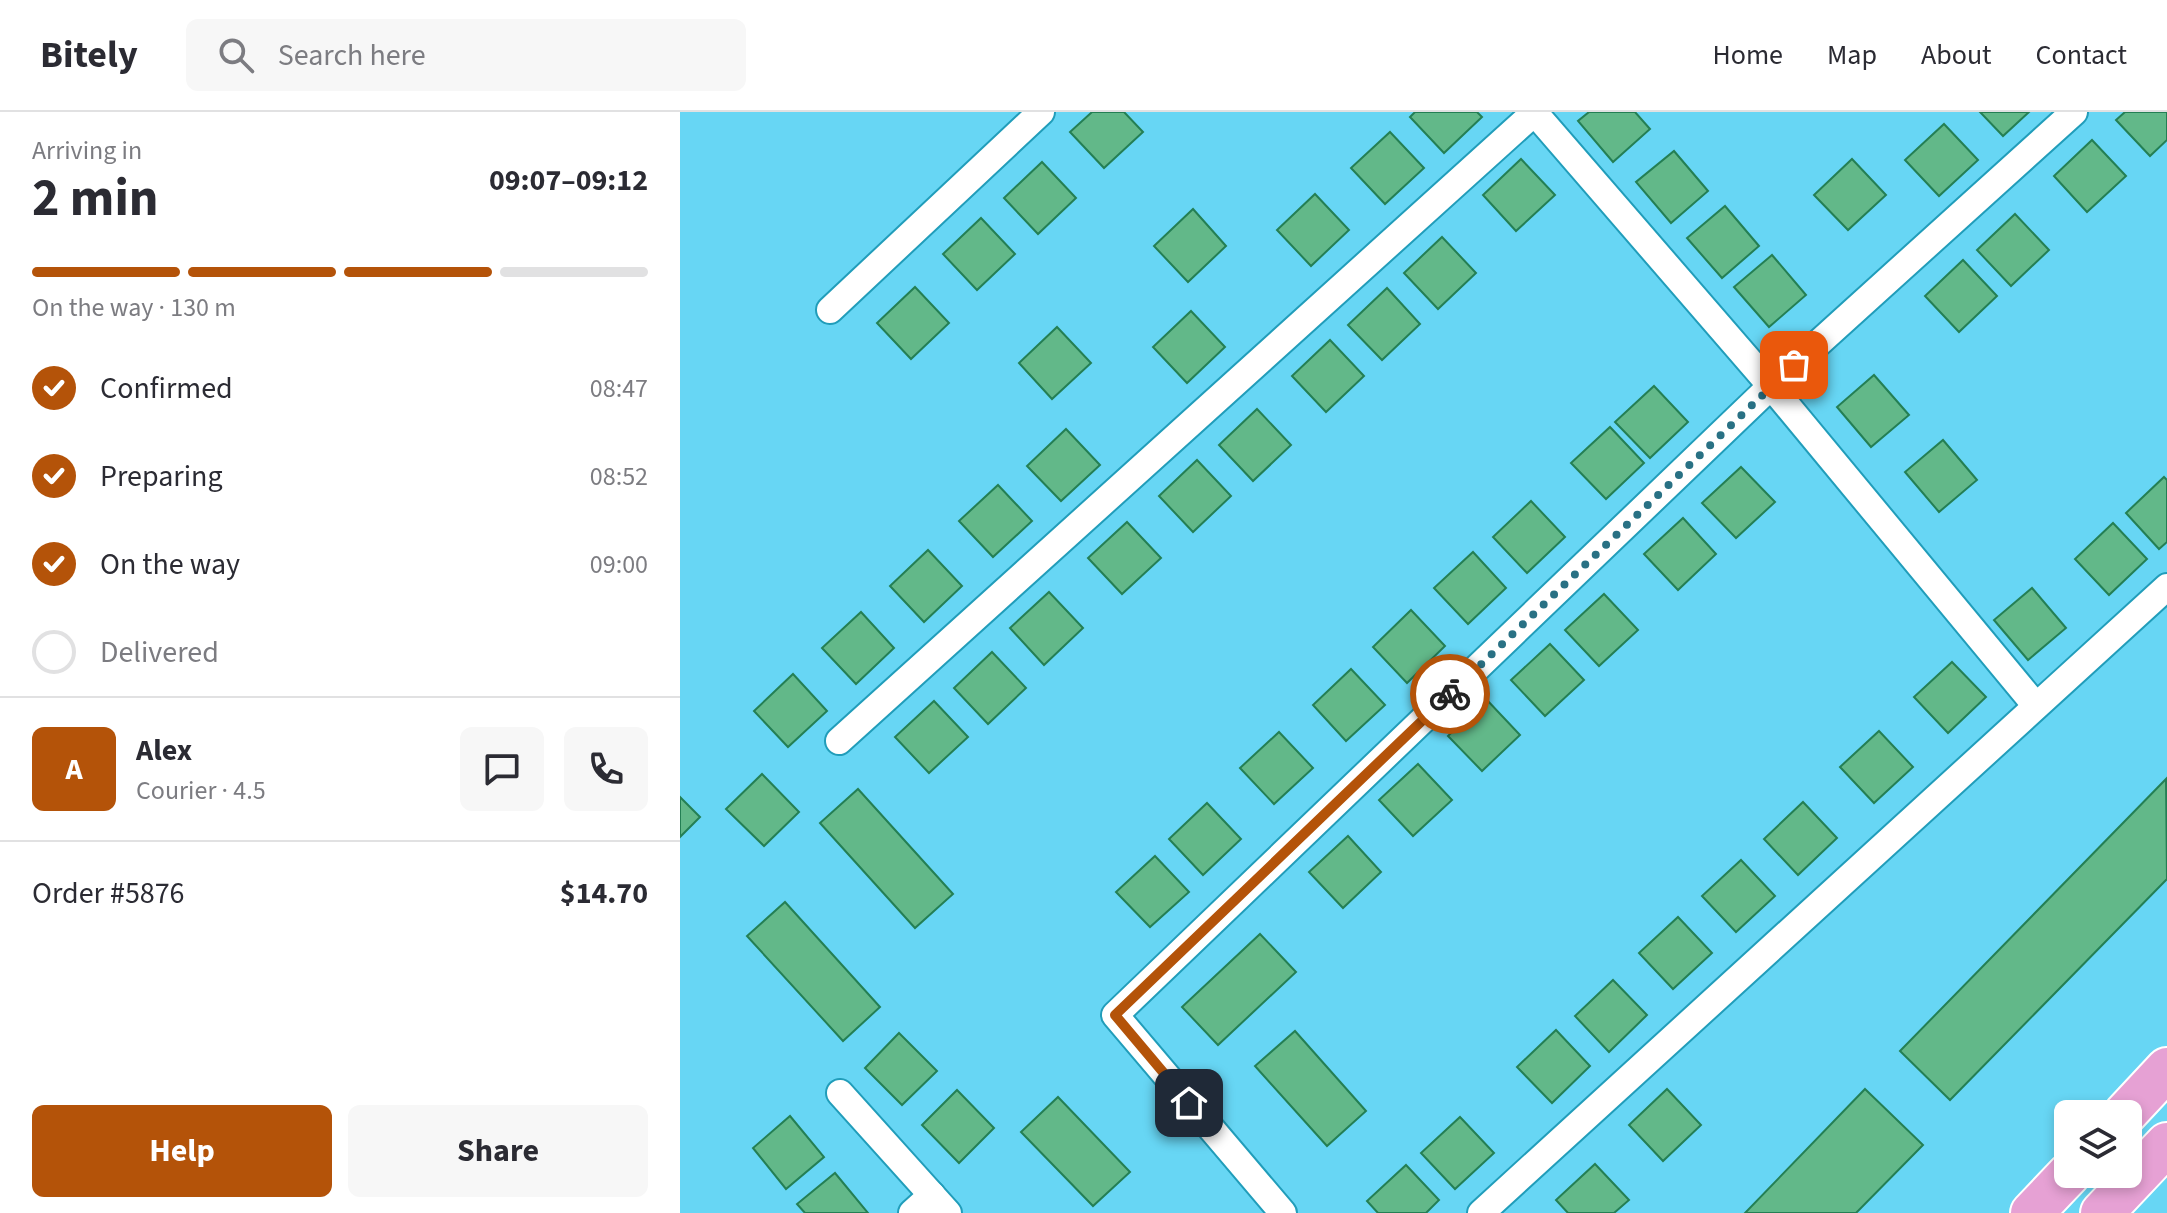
<!DOCTYPE html>
<meta charset="utf-8">
<style>
:root{--surface:#fff;--page:#f7f7f7;--text:#2b2b33;--muted:#7c7c81;--line:#e1e1e2;--accent:#b45309}
body{margin:0;font-family:"Source Sans 3",sans-serif;background:var(--page);color:var(--text);height:100vh;display:flex;flex-direction:column;font-size:30px;white-space:nowrap}
*{box-sizing:border-box;margin:0}
p{font-size:26px;color:var(--muted)}
.icon{flex:none;width:44px;height:44px;fill:none;stroke:currentColor;stroke-width:2;stroke-linecap:round;stroke-linejoin:round}
.map{position:relative;flex:1;overflow:hidden}
.side{display:flex;flex-direction:column;background:var(--surface);width:680px}
.side>*{flex:none}
.controls{position:absolute;left:1374px;top:988px;display:grid;gap:16px}
.controls a{display:grid;place-items:center;width:88px;height:88px;border-radius:12px;background:var(--surface);box-shadow:0 4px 12px #0003;font-size:40px}
.pin{position:absolute;display:grid;place-items:center;width:68px;height:68px;color:#fff;margin:-34px;border-radius:16px;box-shadow:0 4px 12px #0006}
.courier{position:absolute;display:grid;place-items:center;width:80px;height:80px;margin:-40px;border:6px solid #b45309;border-radius:50%;background:#fff;color:#222;box-shadow:0 2px 10px #0007}
.head em{font-style:normal;font-weight:700}
.head div{display:flex;flex-direction:column-reverse}
.head{display:flex;align-items:center;justify-content:space-between;height:136px;padding:0 32px}
h1{font-size:52px;font-weight:700;line-height:60px}
.bar{display:grid;grid-template-columns:repeat(4,1fr);gap:12px 8px;align-content:center;height:96px;padding:0 32px}
.bar i{height:10px;border-radius:6px;background:var(--line)}
.bar .selected{background:var(--accent)}
.bar p{grid-column:span 4}
.line{display:flex;align-items:center;gap:20px;padding:0 32px;border-top:2px solid var(--line)}
.line div{flex:1}
.round{display:grid;place-items:center;flex:none;width:84px;height:84px;border-radius:12px;background:var(--page)}
ol{padding:0 32px;list-style:none}
li{display:flex;align-items:center;gap:24px;height:88px}
li p{margin-inline-start:auto}
li .icon{padding:8px;border-radius:50%;background:var(--accent);color:#fff;stroke-width:4}
li:last-child{color:var(--muted)}
li i{width:44px;height:44px;border:4px solid var(--line);border-radius:50%}
.cta{display:flex;gap:16px;margin-top:auto;padding:16px 32px}
.cta a{flex:1;height:92px;border-radius:12px;background:var(--accent);color:#fff;font-size:32px;font-weight:700;line-height:92px;text-align:center}
.cta a+a{background:var(--page);color:var(--text)}
header{display:flex;align-items:center;gap:48px;box-sizing:border-box;height:112px;padding:0 40px;background:var(--surface);border-bottom:2px solid var(--line)}
header strong{font-size:38px}
nav{display:flex;gap:44px;margin-inline-start:auto;font-size:28px}
.search{width:560px;height:72px;background:var(--page);display:flex;align-items:center;gap:20px;box-sizing:border-box;padding:0 28px;border-radius:12px;color:var(--muted);font-size:30px}
main{display:flex;flex:1;min-height:0}
.map>svg:first-child{display:block}
.building{fill:#62b889;stroke:#247f54;stroke-width:2}
.lines{fill:none;stroke-linecap:round;stroke-linejoin:round}
.minor-casing{stroke:#219dba;stroke-width:30}
.primary-casing{stroke:#fff;stroke-width:46}
.minor{stroke:#fff;stroke-width:26}
.primary{stroke:#e6a1d4;stroke-width:42}
.done{stroke:#297184;stroke-width:8;stroke-dasharray:0 14.4}
.route{stroke:#b45309;stroke-width:10}
</style>
<header>
<strong>Bitely</strong>
<div class="search"><svg class="icon" aria-label="search" viewBox="0 0 24 24"><circle cx="10" cy="10" r="6"/><path d="M15 15l6 6"/></svg>Search here</div>
<nav><a>Home</a><a>Map</a><a>About</a><a>Contact</a></nav>
</header>
<main>
<section class="side">
<div class="head"><div><h1>2 min</h1><p>Arriving in</p></div><em>09:07–09:12</em></div>
<div class="bar"><i class="selected"></i><i class="selected"></i><i class="selected"></i><i></i><p>On the way · 130 m</p></div>
<ol>
<li><svg class="icon" aria-label="check" viewBox="0 0 24 24"><path d="M5 12l5 5 9-10"/></svg>Confirmed<p>08:47</p></li>
<li><svg class="icon" aria-label="check" viewBox="0 0 24 24"><path d="M5 12l5 5 9-10"/></svg>Preparing<p>08:52</p></li>
<li><svg class="icon" aria-label="check" viewBox="0 0 24 24"><path d="M5 12l5 5 9-10"/></svg>On the way<p>09:00</p></li>
<li><i></i>Delivered</li>
</ol>
<div class="line" style="height:144px"><b class="round" style="background:var(--accent);color:#fff">A</b><div><b>Alex</b><p>Courier · 4.5</p></div><a class="round"><svg class="icon" aria-label="chat" viewBox="0 0 24 24"><path d="M4 5h16v11H9l-5 4z"/></svg></a><a class="round"><svg class="icon" aria-label="phone" viewBox="0 0 24 24"><path d="M5 4h4l2 5-3 2q2 4 5 5l2-3 5 2v4C11 20 4 13 5 4z"/></svg></a></div>
<div class="line" style="height:104px"><div>Order #5876</div><b>$14.70</b></div>
<div class="cta"><a>Help</a><a>Share</a></div>
</section>
<div class="map">
<svg width="1487" height="1101" viewBox="0 0 1487 1101">
<rect width="100%" height="100%" fill="#67d6f4"/>
<g class="building">
<polygon points="412,0 444,0 463,20 424,56 390,20"/>
<polygon points="735,0 797,0 802,5 764,41 730,5"/>
<polygon points="909,0 955,0 970,17 933,50 898,9"/>
<polygon points="1300,0 1349,0 1323,24"/>
<polygon points="1445,0 1487,0 1487,28 1470,44 1436,8"/>
<polygon points="1264,12 1298,48 1259,84 1225,48"/>
<polygon points="710,20 744,56 705,92 671,56"/>
<polygon points="1412,28 1446,64 1407,100 1374,64"/>
<polygon points="994,39 1028,79 991,111 956,70"/>
<polygon points="841,47 875,83 836,119 803,83"/>
<polygon points="1172,47 1206,83 1168,118 1134,83"/>
<polygon points="362,50 396,86 358,122 324,86"/>
<polygon points="635,82 669,118 631,154 597,118"/>
<polygon points="1045,94 1079,134 1042,166 1007,126"/>
<polygon points="513,97 546,134 508,170 474,134"/>
<polygon points="1335,102 1369,138 1331,174 1297,138"/>
<polygon points="301,106 335,142 297,178 263,142"/>
<polygon points="762,125 796,161 758,197 724,161"/>
<polygon points="1092,143 1126,183 1089,215 1054,175"/>
<polygon points="1283,148 1317,184 1279,220 1245,184"/>
<polygon points="235,175 269,211 231,247 197,211"/>
<polygon points="707,176 740,212 702,248 668,213"/>
<polygon points="511,199 545,235 507,271 473,235"/>
<polygon points="377,215 411,251 372,287 339,251"/>
<polygon points="650,228 684,264 646,300 612,264"/>
<polygon points="1194,263 1229,303 1191,335 1157,295"/>
<polygon points="974,274 1008,310 970,346 935,310"/>
<polygon points="577,297 611,333 573,369 539,333"/>
<polygon points="930,315 964,351 926,387 891,351"/>
<polygon points="386,317 420,353 381,389 347,354"/>
<polygon points="1263,328 1297,368 1259,400 1225,360"/>
<polygon points="517,348 551,384 513,420 479,384"/>
<polygon points="1061,355 1095,390 1056,426 1022,391"/>
<polygon points="1484,365 1487,368 1487,430 1479,437 1446,401"/>
<polygon points="318,373 352,409 313,445 279,409"/>
<polygon points="851,389 885,425 847,461 813,425"/>
<polygon points="1003,406 1036,442 998,478 964,442"/>
<polygon points="447,410 481,446 442,482 408,446"/>
<polygon points="1433,411 1467,447 1429,483 1395,447"/>
<polygon points="248,438 282,474 244,510 210,474"/>
<polygon points="793,440 826,476 788,512 754,476"/>
<polygon points="1352,476 1386,516 1348,548 1314,508"/>
<polygon points="369,480 403,516 364,553 330,516"/>
<polygon points="924,482 958,518 919,554 885,518"/>
<polygon points="731,498 765,534 727,571 693,535"/>
<polygon points="181,500 214,536 176,572 142,536"/>
<polygon points="870,532 904,568 865,604 831,568"/>
<polygon points="312,540 346,576 308,612 274,576"/>
<polygon points="1272,550 1306,585 1268,621 1234,585"/>
<polygon points="671,557 705,593 666,629 633,593"/>
<polygon points="113,562 147,599 108,635 74,599"/>
<polygon points="806,587 840,623 802,659 768,624"/>
<polygon points="254,589 288,625 249,661 215,625"/>
<polygon points="1199,619 1233,655 1194,691 1160,655"/>
<polygon points="599,620 633,656 594,692 560,656"/>
<polygon points="738,652 772,688 733,724 699,688"/>
<polygon points="82,662 119,700 84,734 46,697"/>
<polygon points="1486,667 1487,767 1270,988 1220,939"/>
<polygon points="178,677 273,782 235,816 140,711"/>
<polygon points="0,685 20,705 0,725"/>
<polygon points="1123,690 1157,726 1118,763 1084,727"/>
<polygon points="527,691 561,727 523,763 489,727"/>
<polygon points="668,724 701,760 663,796 629,760"/>
<polygon points="475,744 509,780 470,815 436,780"/>
<polygon points="1061,748 1095,784 1056,820 1022,784"/>
<polygon points="105,790 200,895 163,929 67,824"/>
<polygon points="998,805 1032,841 993,877 959,841"/>
<polygon points="580,822 616,860 538,933 502,895"/>
<polygon points="933,868 967,903 929,940 895,904"/>
<polygon points="876,918 910,954 872,991 837,955"/>
<polygon points="615,919 686,999 647,1034 575,954"/>
<polygon points="219,921 257,959 222,993 185,956"/>
<polygon points="987,977 1021,1013 983,1049 949,1013"/>
<polygon points="1185,977 1243,1033 1176,1101 1065,1101"/>
<polygon points="277,978 314,1016 279,1051 242,1013"/>
<polygon points="378,985 450,1060 413,1094 341,1020"/>
<polygon points="110,1004 144,1045 106,1077 73,1036"/>
<polygon points="780,1005 814,1041 775,1077 741,1041"/>
<polygon points="915,1052 949,1088 934,1101 888,1101 876,1088"/>
<polygon points="726,1053 759,1088 746,1101 698,1101 687,1089"/>
<polygon points="155,1061 188,1101 125,1101 117,1092"/>
</g>
<g class="lines">
<defs>
<g id="minor">
<polyline points="854,0 1091,274 1356,594"/>
<polyline points="150,198 361,0"/>
<polyline points="159,629 855,0"/>
<polyline points="160,981 268,1101"/>
<polyline points="232,1101 252,1083"/>
<polyline points="603,1101 435,903 1091,274 1394,0"/>
<polyline points="801,1101 1487,475"/>
</g>
<g id="primary">
<polyline points="1445,1002 1487,957"/>
<polyline points="1352,1101 1389,1062"/>
<polyline points="1422,1101 1487,1032"/>
</g>
</defs>
<use href="#minor" class="minor-casing"/>
<use href="#primary" class="primary-casing"/>
<use href="#minor" class="minor"/>
<use href="#primary" class="primary"/>
</g>
<g class="lines">
<polyline class="done" points="770,582 1114,253"/>
<polyline class="route" points="509,991 435,903 770,582"/>
</g>
</svg>
<div class="controls">
<a><svg class="icon" aria-label="layers" viewBox="0 0 24 24"><path d="M12 4l9 5-9 5-9-5zM3 14l9 5 9-5"/></svg></a>
</div>
<div class="pin" style="left:1114px;top:253px;background:#ea580c"><svg class="icon" aria-label="bag" viewBox="0 0 24 24"><path d="M5 8h14l-1 12H6zM9 8a3 3 0 0 1 6 0"/></svg></div>
<div class="pin" style="left:509px;top:991px;background:#1f2937"><svg class="icon" aria-label="home" viewBox="0 0 24 24"><path d="M3 11l9-7 9 7M6 9v11h12V9"/></svg></div>
<div class="courier" style="left:770px;top:582px"><svg class="icon" aria-label="bike" viewBox="0 0 24 24"><circle cx="6" cy="16" r="4"/><circle cx="18" cy="16" r="4"/><path d="M6 16l4-8h5l3 8M10 8l3 8H6M13 5h3"/></svg></div>
</div>
</main>
